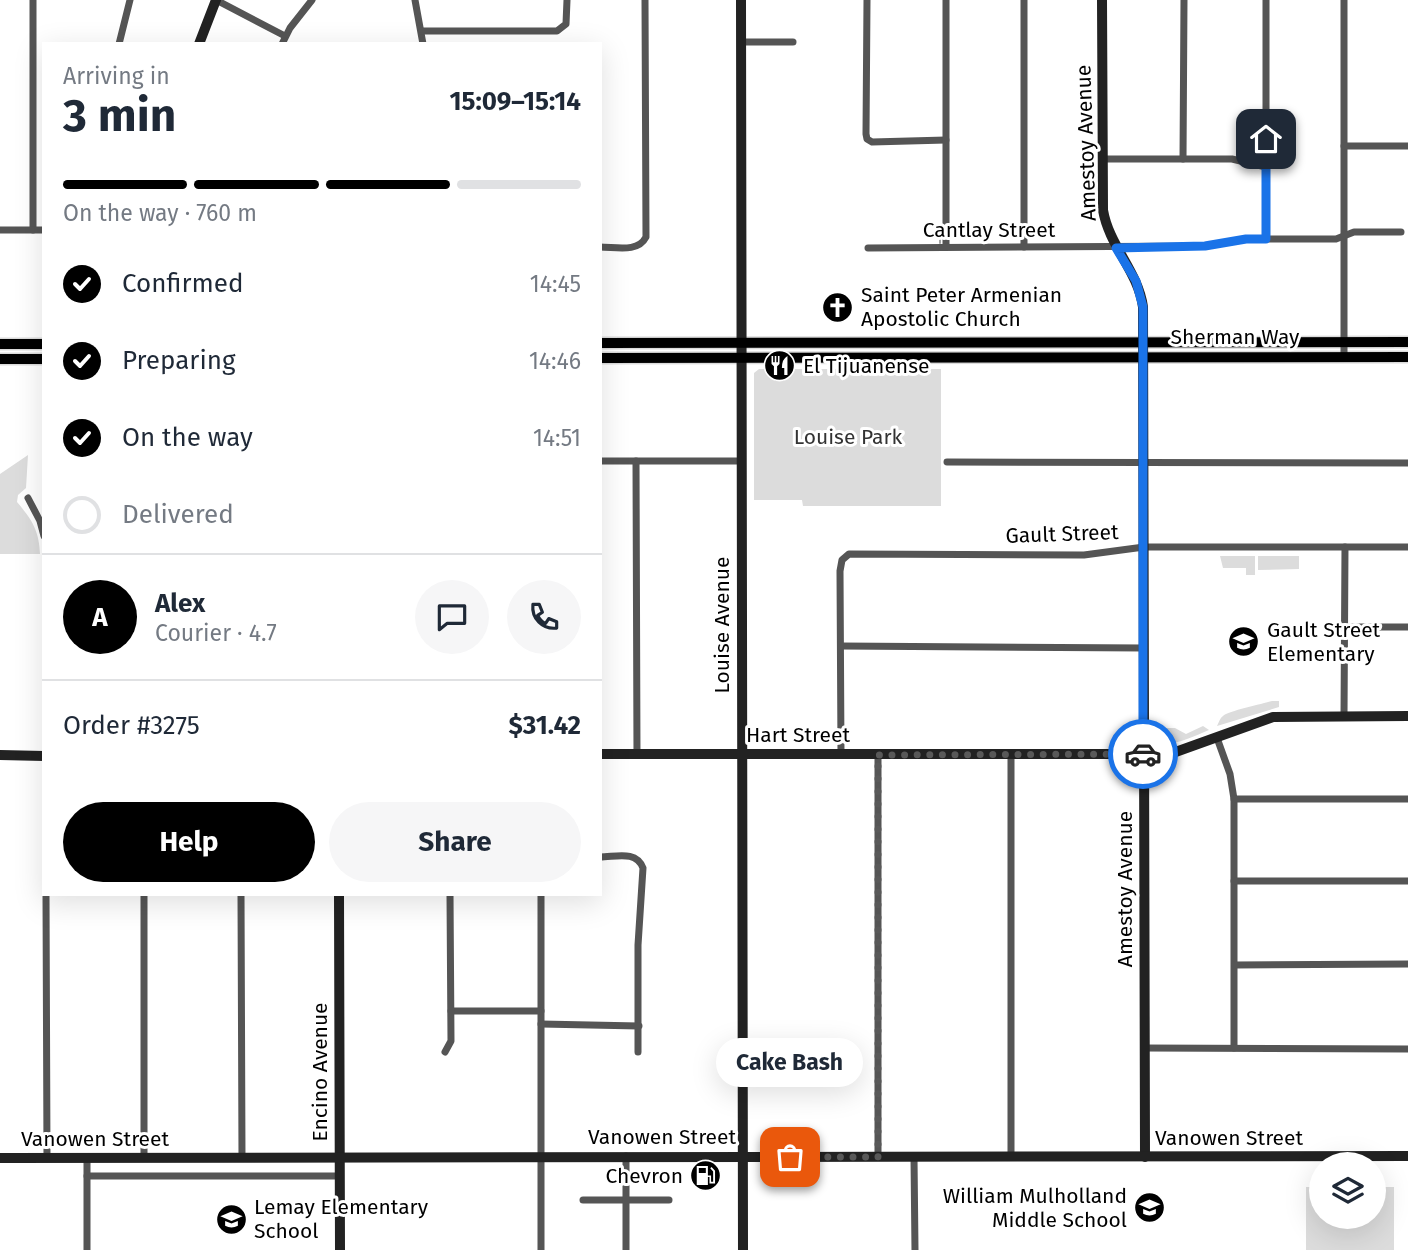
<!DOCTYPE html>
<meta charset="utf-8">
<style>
:root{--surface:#fff;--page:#f6f6f7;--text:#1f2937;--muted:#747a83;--line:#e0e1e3;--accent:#000}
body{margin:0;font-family:"Fira Sans",sans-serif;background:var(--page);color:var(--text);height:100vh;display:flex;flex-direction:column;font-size:26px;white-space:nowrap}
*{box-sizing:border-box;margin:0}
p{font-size:23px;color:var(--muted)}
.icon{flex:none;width:38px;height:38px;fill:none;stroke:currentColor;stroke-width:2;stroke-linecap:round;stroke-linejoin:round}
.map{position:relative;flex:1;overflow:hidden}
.sheet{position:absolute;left:42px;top:42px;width:560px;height:854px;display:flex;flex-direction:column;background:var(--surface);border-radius:0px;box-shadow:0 7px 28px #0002}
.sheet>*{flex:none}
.buttons{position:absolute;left:1309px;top:1152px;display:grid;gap:14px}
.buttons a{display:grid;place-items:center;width:77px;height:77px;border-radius:50%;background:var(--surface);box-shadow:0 7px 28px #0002;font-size:35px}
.pin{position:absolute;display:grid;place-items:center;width:60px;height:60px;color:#fff;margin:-30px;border-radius:14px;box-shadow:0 4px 10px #0006}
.courier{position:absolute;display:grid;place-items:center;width:70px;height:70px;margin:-35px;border:5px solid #1a73e8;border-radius:50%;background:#fff;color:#222;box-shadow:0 2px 9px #0007}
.bubble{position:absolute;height:49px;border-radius:24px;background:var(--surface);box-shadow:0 7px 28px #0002;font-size:23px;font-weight:700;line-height:49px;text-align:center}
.head em{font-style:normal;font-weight:700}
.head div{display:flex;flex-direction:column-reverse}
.head{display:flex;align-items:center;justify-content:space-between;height:119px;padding:0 21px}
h1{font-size:46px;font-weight:700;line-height:52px}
.bar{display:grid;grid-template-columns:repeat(4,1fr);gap:10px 7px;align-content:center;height:84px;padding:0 21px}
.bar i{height:9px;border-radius:5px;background:var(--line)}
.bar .on{background:var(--accent)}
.bar p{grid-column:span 4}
.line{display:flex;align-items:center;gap:18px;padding:0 21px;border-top:2px solid var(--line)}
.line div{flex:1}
.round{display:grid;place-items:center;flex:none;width:74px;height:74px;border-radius:37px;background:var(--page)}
ol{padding:0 21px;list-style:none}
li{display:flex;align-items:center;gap:21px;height:77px}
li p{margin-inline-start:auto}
li .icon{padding:7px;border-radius:50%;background:var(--accent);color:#fff;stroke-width:4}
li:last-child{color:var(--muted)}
li i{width:38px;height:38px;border:4px solid var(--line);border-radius:50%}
.button{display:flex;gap:14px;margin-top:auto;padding:14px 21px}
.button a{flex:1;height:80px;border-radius:42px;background:var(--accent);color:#fff;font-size:28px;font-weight:700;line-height:80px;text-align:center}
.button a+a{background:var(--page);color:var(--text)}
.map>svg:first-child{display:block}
.green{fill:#dcdcdc}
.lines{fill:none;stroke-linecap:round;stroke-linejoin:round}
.stream{stroke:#a3a3a3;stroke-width:2}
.primary-casing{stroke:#dbdbdb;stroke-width:13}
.street{stroke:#555;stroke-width:7}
.secondary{stroke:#222;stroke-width:10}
.primary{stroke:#000;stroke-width:10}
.done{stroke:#595959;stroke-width:7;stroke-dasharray:0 12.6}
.route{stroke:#1a73e8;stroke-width:9}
.labels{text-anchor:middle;stroke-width:6;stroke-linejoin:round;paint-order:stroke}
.street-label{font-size:21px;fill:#000;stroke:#fff}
.poi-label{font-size:21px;fill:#000;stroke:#fff;text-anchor:start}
.park-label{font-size:21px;fill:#333;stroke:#fff}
</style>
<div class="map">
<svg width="1408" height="1250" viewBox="0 0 1408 1250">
<rect width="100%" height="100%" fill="#fff"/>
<g class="green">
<polygon points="759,369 941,369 941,506 803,506 802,500 754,500 754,373"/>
<path d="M28,455L26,488L18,495L17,502C32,520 39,530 40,554H0V474Z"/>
<polygon points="1220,556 1255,556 1255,575 1246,575 1246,568 1223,568"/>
<polygon points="1258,556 1299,556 1299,569 1258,570"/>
<path d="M1272,701H1279V707L1217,726C1219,722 1220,718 1223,716C1228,711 1262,704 1272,701Z"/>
<path d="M1203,726L1209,730C1192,737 1171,748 1153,743V728H1175L1186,734Z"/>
<polygon points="1306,1187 1321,1187 1321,1216 1374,1216 1374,1187 1394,1187 1394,1250 1306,1250"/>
</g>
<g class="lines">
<g class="stream">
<polyline points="940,243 940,227"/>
<polyline points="921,290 938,291 941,287"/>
</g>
<defs>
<g id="primary">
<polyline points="600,343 1408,342"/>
<polyline points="0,344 44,344"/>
<polyline points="600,358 1408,357"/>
<polyline points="0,359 44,359"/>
</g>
</defs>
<use href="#primary" class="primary-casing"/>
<g class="street">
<polyline points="33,0 33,230"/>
<polyline points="216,0 285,36"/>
<polyline points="415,0 423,44"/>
<polyline points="867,0 866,134 867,139 872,142 946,140"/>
<polyline points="946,0 946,247"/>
<polyline points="1024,0 1024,247"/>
<polyline points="1344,0 1344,357"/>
<polyline points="422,31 557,31 566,24 567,0"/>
<polyline points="741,42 793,42"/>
<polyline points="119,44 130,0"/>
<polyline points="282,44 290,28 312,0"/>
<polyline points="1344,146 1408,146"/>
<polyline points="1102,159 1232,159 1266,167"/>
<polyline points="1183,159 1184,0"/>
<polyline points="0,230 44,230"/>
<polyline points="1266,239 1266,0"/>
<path d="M600,247C616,247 638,253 646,237L645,0"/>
<polyline points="868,248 1205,246 1246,239 1336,239 1354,232 1401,232"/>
<polyline points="600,461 741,461"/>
<polyline points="636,461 637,754"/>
<polyline points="947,462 1408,463"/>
<polyline points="28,498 40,521 44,536"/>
<polyline points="1345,627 1408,627"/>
<polyline points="841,646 1144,648"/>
<polyline points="1344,716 1345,547"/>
<polyline points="1217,738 1230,774 1234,799 1234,1048"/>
<polyline points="841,754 840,571 842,560 849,554 1084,555 1144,547 1408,547"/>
<polyline points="1011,754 1011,1157"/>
<polyline points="878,755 878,1157"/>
<polyline points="1234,799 1408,799"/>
<path d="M600,857C616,857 636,850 643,868L638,945V1052"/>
<polyline points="1234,881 1408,881"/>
<polyline points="46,894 47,1158"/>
<polyline points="144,894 144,1158"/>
<polyline points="241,894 242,1158"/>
<polyline points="541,894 541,1250"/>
<polyline points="1235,965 1408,964"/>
<polyline points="451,1011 541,1011"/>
<polyline points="541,1024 639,1026"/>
<polyline points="1144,1048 1408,1049"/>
<polyline points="445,1052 451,1041 450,894"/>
<polyline points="914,1157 915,1250"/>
<polyline points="87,1176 339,1176"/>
<polyline points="583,1200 669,1200"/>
<polyline points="87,1250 87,1158"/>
<polyline points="626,1250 626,1156"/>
</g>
<g class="secondary">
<polyline points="741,0 743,1250"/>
<path d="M1102,0L1103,210C1109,246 1138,271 1143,307L1145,1157"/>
<polyline points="199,44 216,0"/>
<polyline points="600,754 1170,754 1273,717 1408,716"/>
<polyline points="0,755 44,756"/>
<polyline points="339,894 340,1250"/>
<polyline points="0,1158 1408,1156"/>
</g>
<use href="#primary" class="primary"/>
</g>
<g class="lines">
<polyline class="done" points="790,1157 878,1157 878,755 1143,754"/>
<polyline class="route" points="1143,754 1143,307 1136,281 1116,248 1205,246 1246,239 1266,239 1266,139"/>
</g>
<defs>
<symbol id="church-disc" viewBox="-11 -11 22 22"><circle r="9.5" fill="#000" stroke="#fff"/><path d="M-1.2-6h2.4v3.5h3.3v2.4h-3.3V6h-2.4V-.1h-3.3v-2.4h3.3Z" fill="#fff"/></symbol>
<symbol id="restaurant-disc" viewBox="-11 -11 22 22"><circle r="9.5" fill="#000" stroke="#fff"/><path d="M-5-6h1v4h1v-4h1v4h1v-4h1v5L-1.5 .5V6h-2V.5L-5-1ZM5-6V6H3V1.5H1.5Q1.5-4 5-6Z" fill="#fff"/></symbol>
<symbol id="school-disc" viewBox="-11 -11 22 22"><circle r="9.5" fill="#000" stroke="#fff"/><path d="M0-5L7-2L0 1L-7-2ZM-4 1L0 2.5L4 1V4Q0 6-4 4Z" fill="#fff"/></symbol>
<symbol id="fuel-disc" viewBox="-11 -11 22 22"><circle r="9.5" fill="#000" stroke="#fff"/><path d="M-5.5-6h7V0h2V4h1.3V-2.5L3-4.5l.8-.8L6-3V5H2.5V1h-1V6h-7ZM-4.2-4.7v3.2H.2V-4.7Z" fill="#fff"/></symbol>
</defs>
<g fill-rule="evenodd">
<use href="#church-disc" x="820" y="290" width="35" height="35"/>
<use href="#restaurant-disc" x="762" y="348" width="35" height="35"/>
<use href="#school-disc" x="1226" y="624" width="35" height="35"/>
<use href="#fuel-disc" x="688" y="1158" width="35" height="35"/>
<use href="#school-disc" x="1132" y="1190" width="35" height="35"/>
<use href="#school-disc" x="214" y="1202" width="35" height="35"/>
</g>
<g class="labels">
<g class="street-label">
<text transform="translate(1086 143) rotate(-92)" y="7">Amestoy Avenue</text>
<text x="989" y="237">Cantlay Street</text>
<text x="1235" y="344">Sherman Way</text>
<text transform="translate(1062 534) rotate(-2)" y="7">Gault Street</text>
<text transform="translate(722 625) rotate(-90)" y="7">Louise Avenue</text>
<text x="798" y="742">Hart Street</text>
<text transform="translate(1125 889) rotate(-90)" y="7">Amestoy Avenue</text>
<text transform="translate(320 1072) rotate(-90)" y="7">Encino Avenue</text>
<text x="662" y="1144">Vanowen Street</text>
<text x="1229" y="1145">Vanowen Street</text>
<text x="95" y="1146">Vanowen Street</text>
</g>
<g class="poi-label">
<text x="861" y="302">Saint Peter Armenian<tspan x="861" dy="24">Apostolic Church</tspan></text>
<text x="803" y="373">El Tijuanense</text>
<text x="1267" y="637">Gault Street<tspan x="1267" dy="24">Elementary</tspan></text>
<text x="683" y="1183" text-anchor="end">Chevron</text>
<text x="1127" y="1203" text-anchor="end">William Mulholland<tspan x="1127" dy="24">Middle School</tspan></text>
<text x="254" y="1214">Lemay Elementary<tspan x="254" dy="24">School</tspan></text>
</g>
<g class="park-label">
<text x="848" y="444">Louise Park</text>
</g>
</g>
</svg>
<div class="buttons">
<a><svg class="icon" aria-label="layers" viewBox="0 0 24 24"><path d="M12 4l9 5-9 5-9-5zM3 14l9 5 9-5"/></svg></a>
</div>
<div class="pin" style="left:790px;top:1157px;background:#ea580c"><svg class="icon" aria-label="bag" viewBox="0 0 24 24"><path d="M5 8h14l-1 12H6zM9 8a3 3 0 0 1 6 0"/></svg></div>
<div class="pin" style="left:1266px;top:139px;background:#1f2937"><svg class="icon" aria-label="home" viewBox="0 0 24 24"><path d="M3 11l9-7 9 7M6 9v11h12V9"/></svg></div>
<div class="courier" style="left:1143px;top:754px"><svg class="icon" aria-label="car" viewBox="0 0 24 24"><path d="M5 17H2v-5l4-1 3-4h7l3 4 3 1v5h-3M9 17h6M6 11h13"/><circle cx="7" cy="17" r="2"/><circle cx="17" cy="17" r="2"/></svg></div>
<div class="bubble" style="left:716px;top:1038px;width:147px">Cake Bash</div>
<section class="sheet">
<div class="head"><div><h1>3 min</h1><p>Arriving in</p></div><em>15:09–15:14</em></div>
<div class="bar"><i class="on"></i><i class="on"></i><i class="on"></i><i></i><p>On the way · 760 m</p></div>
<ol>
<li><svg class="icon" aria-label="check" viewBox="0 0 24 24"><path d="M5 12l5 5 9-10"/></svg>Confirmed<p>14:45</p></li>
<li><svg class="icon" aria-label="check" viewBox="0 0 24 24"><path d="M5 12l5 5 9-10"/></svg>Preparing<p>14:46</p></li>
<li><svg class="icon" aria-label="check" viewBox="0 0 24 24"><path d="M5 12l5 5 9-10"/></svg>On the way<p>14:51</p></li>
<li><i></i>Delivered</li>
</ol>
<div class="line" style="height:126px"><b class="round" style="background:var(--accent);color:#fff">A</b><div><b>Alex</b><p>Courier · 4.7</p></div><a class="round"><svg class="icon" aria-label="chat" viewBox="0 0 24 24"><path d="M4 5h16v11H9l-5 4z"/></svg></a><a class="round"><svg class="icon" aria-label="phone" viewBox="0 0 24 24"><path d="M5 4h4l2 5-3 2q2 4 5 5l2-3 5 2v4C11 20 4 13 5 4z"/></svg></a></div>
<div class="line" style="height:91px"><div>Order #3275</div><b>$31.42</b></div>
<div class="button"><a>Help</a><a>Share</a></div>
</section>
</div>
